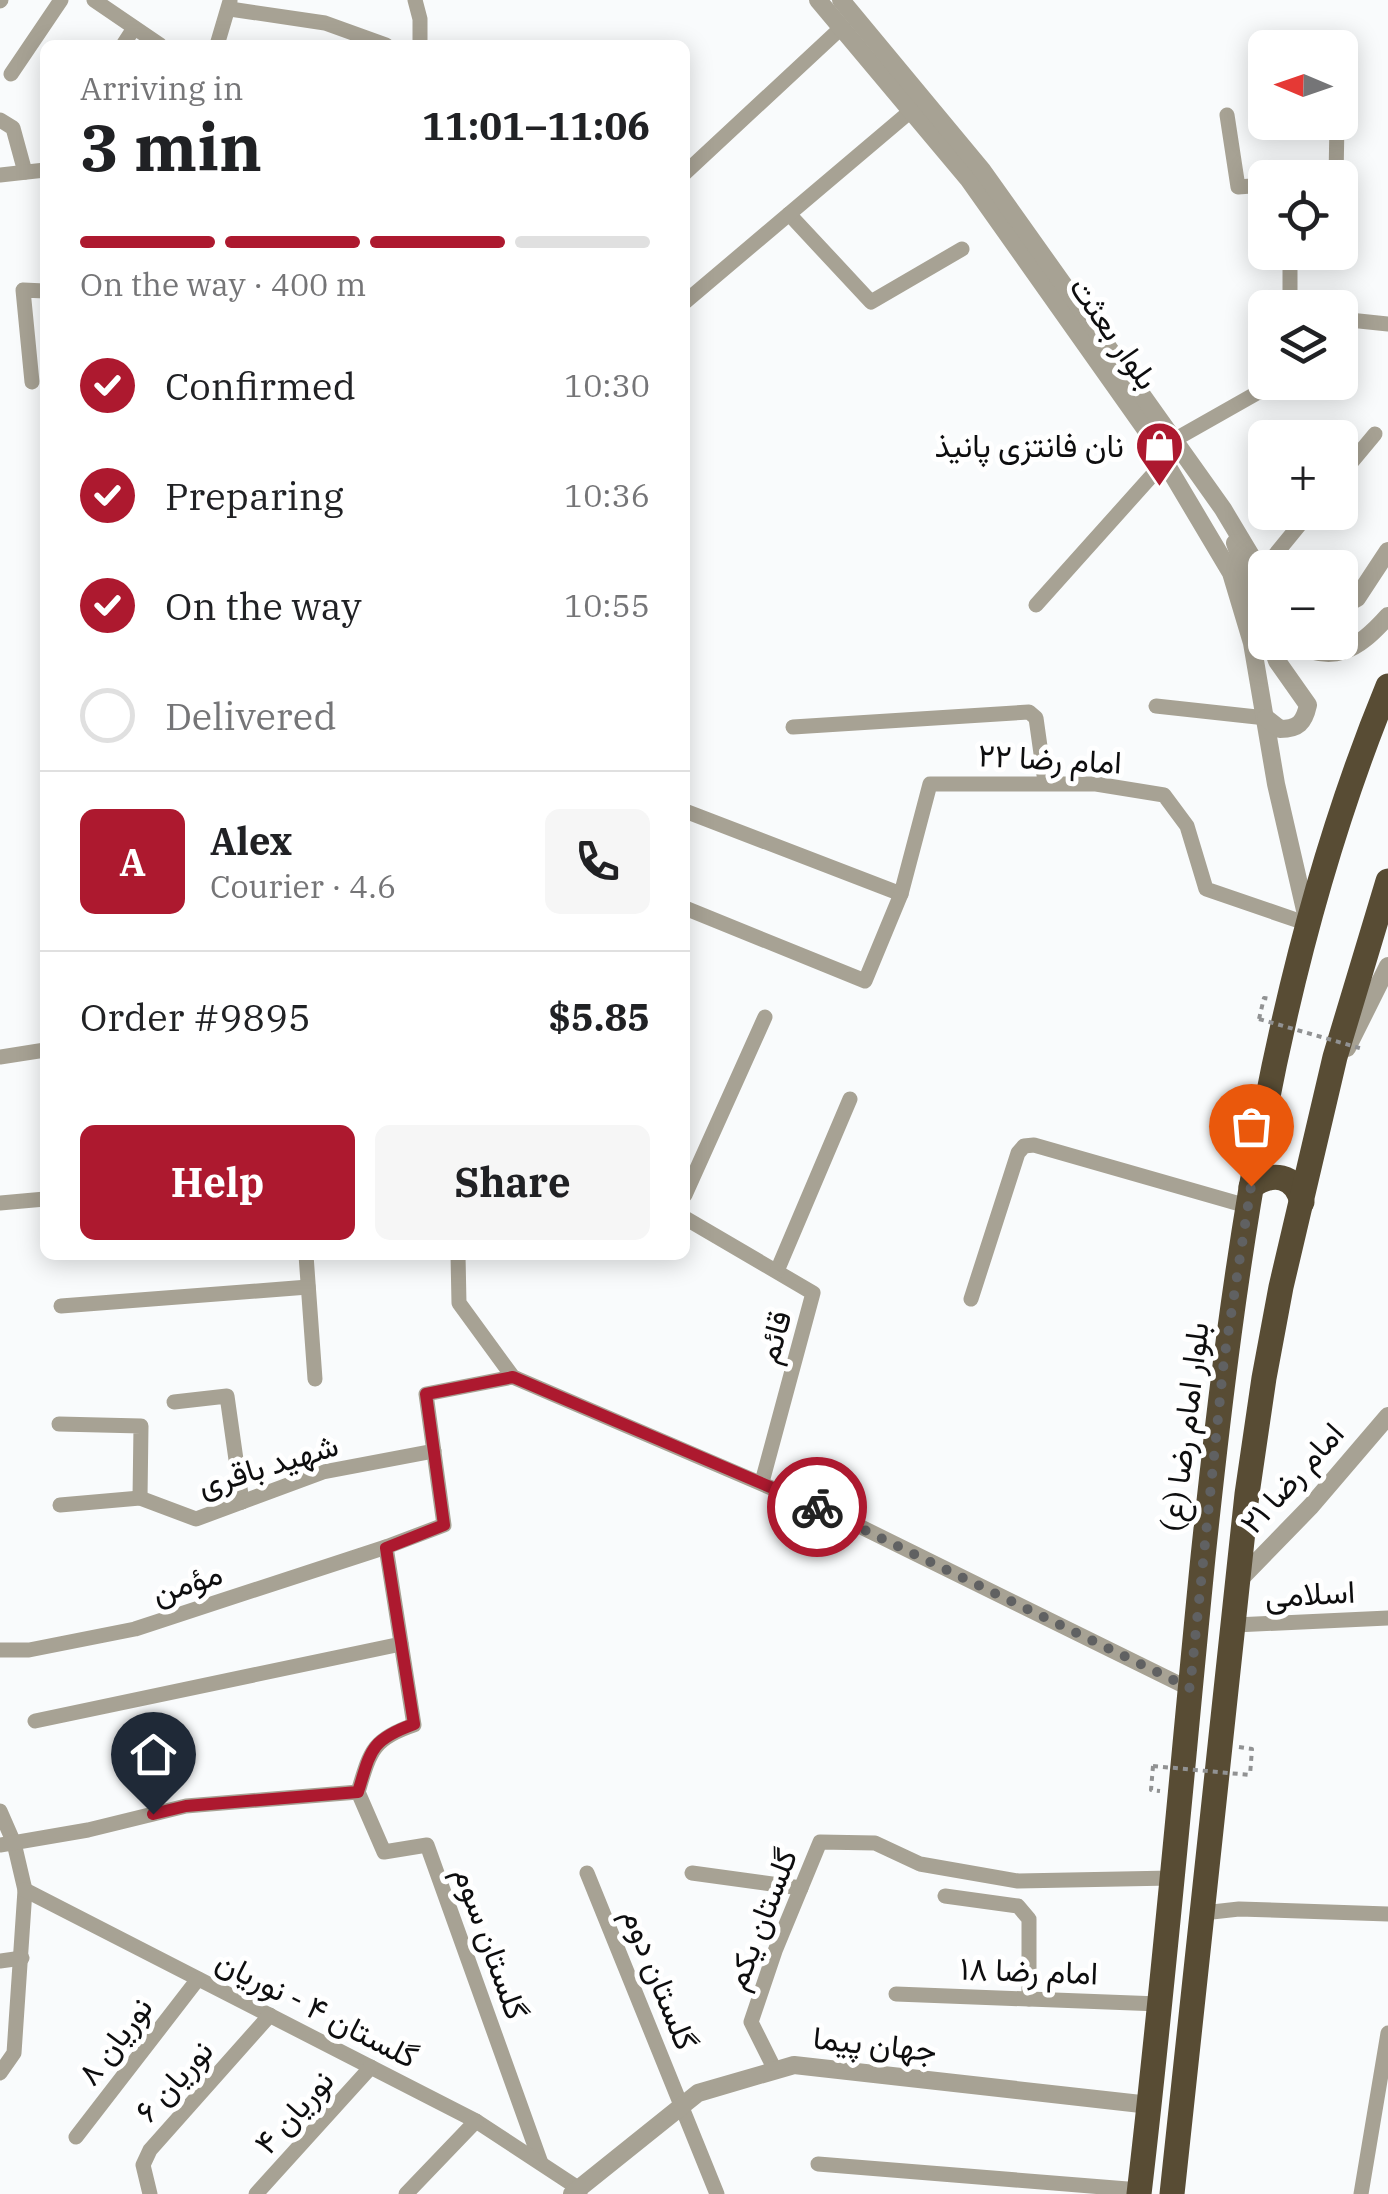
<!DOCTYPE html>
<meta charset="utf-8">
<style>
:root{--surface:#fff;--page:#f6f6f6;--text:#202124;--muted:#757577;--line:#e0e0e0;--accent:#ad192f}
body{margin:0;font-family:"IBM Plex Serif",Vazirmatn,serif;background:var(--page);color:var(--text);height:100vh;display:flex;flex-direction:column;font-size:38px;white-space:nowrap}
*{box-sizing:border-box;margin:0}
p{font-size:32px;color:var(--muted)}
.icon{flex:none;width:55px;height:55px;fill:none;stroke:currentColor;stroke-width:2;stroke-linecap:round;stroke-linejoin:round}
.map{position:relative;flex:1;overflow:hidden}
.drawer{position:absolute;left:40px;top:40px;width:650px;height:1220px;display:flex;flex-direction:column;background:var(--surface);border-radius:15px;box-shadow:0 5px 25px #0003}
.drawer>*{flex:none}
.needle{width:65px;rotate:272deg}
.fabs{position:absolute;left:1248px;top:30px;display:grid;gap:20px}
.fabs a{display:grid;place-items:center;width:110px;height:110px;border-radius:15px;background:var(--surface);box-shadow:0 5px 25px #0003;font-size:50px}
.pin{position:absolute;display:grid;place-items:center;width:85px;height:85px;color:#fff;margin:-102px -42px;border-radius:50% 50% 50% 0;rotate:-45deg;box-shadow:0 0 10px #0007}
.pin .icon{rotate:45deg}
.courier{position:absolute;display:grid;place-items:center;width:100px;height:100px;margin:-50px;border:8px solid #ad192f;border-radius:50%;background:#fff;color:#222;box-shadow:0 2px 12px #0007}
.headline em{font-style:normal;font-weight:700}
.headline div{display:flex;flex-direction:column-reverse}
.headline{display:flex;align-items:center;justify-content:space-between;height:170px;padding:0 40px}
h1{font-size:65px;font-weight:700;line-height:75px}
.bar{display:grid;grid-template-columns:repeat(4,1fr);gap:15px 10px;align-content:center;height:120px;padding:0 40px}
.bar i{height:12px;border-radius:8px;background:var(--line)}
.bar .active{background:var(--accent)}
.bar p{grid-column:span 4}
.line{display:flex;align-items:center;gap:25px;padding:0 40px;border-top:2px solid var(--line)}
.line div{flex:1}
.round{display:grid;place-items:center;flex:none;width:105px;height:105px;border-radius:15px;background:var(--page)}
ol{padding:0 40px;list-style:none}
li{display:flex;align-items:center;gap:30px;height:110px}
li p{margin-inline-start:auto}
li .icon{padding:10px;border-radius:50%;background:var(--accent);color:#fff;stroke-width:4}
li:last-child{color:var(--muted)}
li i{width:55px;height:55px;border:5px solid var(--line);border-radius:50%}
.cta{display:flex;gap:20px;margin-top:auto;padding:20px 40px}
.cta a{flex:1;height:115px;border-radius:15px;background:var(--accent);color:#fff;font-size:40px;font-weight:700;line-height:115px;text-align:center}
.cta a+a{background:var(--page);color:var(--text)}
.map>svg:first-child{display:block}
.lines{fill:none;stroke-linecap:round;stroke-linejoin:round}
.path{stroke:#919293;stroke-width:4;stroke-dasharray:5 5;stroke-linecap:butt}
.minor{stroke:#a7a294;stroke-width:15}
.tertiary{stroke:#a7a294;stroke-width:18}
.trunk{stroke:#584c34;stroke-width:25}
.path-bridge{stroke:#919293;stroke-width:4;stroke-dasharray:5 5;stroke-linecap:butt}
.done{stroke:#606162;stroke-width:10;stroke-dasharray:0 18}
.route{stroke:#ad192f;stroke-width:12}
.labels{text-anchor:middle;stroke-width:10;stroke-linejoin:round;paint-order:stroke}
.street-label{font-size:32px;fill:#0e0e0f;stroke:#fff}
.poi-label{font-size:32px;fill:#0e0e0f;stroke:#fff;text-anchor:end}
</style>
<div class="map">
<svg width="1388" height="2194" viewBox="0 0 1388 2194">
<rect width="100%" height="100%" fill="#f9fbfc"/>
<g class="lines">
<g class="path">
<polyline points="1259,1019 1264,998 1270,999"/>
<polyline points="1239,1747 1252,1749 1250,1775"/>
<polyline points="1153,1766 1151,1790 1160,1791"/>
</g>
<g class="minor">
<polyline points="94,0 160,45"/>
<polyline points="415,0 420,19 420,45"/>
<polyline points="0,1 1,0"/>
<polyline points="230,9 325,23 386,45"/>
<polyline points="123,45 134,28"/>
<polyline points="217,45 230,1"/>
<polyline points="11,74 61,0"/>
<polyline points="1227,115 1238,187 1265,185"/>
<polyline points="0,120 13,128 25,172"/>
<polyline points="685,173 841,28"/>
<polyline points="0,175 45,170"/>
<polyline points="1336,178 1337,122"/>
<polyline points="789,214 871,302 962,249"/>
<polyline points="1290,252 1290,308"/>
<polyline points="685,302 919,104"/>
<polyline points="1340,319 1388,324"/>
<polyline points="32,382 23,290 45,291"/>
<polyline points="1174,440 1257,393 1302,382"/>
<polyline points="1340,476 1375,434"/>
<polyline points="1261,572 1310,512"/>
<polyline points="1036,605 1165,461"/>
<polyline points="1156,706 1266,718"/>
<polyline points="793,727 1029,712 1036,718 1045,782"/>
<polyline points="685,811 901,894"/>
<polyline points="685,908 865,981 901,894 930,784 1096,784 1164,795 1187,826 1206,889 1308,924"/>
<polyline points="0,1057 45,1050"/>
<polyline points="685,1195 765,1017"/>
<polyline points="0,1203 45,1199"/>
<polyline points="685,1218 813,1293 762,1482"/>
<polyline points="306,1255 315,1379"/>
<polyline points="458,1255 459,1303 513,1377 855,1524 1190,1689"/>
<polyline points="777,1271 850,1099"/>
<polyline points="971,1299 1018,1153 1024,1146 1034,1145 1247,1206"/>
<polyline points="61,1306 308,1287"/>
<polyline points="174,1402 227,1396 242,1502"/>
<polyline points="59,1424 141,1426 140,1498"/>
<polyline points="60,1505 140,1498 196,1519 323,1472 434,1451"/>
<polyline points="1235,1625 1388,1618"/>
<polyline points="0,1650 29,1650 135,1629 386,1547"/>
<polyline points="35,1721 401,1644"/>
<path d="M358,1792C370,1752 372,1739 414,1725L386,1547L444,1525L426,1394L513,1377"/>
<polyline points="358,1792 384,1852 427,1845 541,2163"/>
<polyline points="0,1811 14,1843 25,1890 14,2053 0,2073"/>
<polyline points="0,1845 88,1830 186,1806 358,1792"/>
<polyline points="587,1873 717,2194"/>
<polyline points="692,1873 801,1888"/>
<polyline points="25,1890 476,2121 578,2188 580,2194"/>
<polyline points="945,1896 1018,1906 1029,1919 1029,1999"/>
<polyline points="1203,1913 1239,1909 1388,1914"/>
<polyline points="0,1961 22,1958"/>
<polyline points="896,1994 1159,2004"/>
<polyline points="775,2070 751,2022 775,1951 820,1842 875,1843 920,1864 1018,1881 1172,1878"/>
<polyline points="76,2137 198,1979"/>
<polyline points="818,2164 1140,2190"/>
<polyline points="150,2194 143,2165 150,2150 270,2015"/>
<polyline points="256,2194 371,2067"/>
<polyline points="406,2194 476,2121"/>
<polyline points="1361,2194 1388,2033"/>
</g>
<g class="tertiary">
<polyline points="818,0 969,180 1146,430 1231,573 1252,643 1276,784 1308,923"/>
<polyline points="841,0 982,170 1223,509 1265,579"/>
<polyline points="1235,543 1265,628"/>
<polyline points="1340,607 1357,598 1388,551"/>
<path d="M1288,642C1334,664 1356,652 1388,616"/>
<path d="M1266,718L1280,729C1298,729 1304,723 1308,705L1277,661L1270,642"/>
<polyline points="1347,1048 1388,966"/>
<polyline points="1240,1579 1311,1506 1388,1416"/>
<polyline points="572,2194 698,2093 794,2065 1150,2105"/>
</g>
<g class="trunk">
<path d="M1251,1187C1272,1171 1295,1174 1302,1202"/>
<path d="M1139,2194C1164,1982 1182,1769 1203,1557C1234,1262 1274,962 1388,686"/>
<polyline points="1172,2194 1247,1494 1264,1378 1281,1287 1335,1057 1388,881"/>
</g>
<g class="path-bridge">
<polyline points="1259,1019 1363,1049"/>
<polyline points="1153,1766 1250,1775"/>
</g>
</g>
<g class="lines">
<polyline class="done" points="817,1507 1190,1688 1224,1360 1251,1186"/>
<path class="route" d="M153,1814L186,1806L358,1792C371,1750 370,1740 414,1724L386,1548L444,1525L426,1394L513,1377L817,1507"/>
</g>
<defs>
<symbol id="shop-pin" viewBox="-11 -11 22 30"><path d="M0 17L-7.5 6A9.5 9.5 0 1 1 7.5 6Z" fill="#ad192f" stroke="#fff"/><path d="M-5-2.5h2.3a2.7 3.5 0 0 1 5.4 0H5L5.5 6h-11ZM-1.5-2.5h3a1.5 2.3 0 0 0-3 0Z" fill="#fff"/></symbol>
</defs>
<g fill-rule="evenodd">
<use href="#shop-pin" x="1132" y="418" width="55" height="75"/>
</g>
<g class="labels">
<g class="street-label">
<text transform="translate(1114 333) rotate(55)" y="11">بلوار بعثت</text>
<text transform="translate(1050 759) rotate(3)" y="11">امام رضا ۲۲</text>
<text transform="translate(774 1337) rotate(-74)" y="11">قائم</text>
<text transform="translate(1185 1427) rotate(-83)" y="11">بلوار امام رضا (ع)</text>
<text transform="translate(268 1465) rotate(-17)" y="11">شهید باقری</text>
<text transform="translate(1292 1478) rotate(-48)" y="11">امام رضا ۲۱</text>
<text transform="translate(187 1583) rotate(-18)" y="11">مؤمن</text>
<text transform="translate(1310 1594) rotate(-3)" y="11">اسلامی</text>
<text transform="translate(761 1919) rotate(-69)" y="11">گلستان یکم</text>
<text transform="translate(491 1943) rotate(70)" y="11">گلستان سوم</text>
<text transform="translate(1029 1971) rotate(2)" y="11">امام رضا ۱۸</text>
<text transform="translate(660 1979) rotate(68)" y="11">گلستان دوم</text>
<text transform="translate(317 2009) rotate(27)" y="11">گلستان ۴ - نوریان</text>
<text transform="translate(115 2041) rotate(-53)" y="11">نوریان ۸</text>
<text transform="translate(875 2044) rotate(6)" y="11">جهان پیما</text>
<text transform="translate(174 2081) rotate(-48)" y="11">نوریان ۶</text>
<text transform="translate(294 2112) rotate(-48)" y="11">نوریان ۴</text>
</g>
<g class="poi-label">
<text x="1124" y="457">نان فانتزی پانیذ</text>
</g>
</g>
</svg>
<div class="fabs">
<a><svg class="needle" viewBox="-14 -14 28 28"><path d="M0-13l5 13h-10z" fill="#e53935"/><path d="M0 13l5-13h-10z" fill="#757577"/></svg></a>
<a><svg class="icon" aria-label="locate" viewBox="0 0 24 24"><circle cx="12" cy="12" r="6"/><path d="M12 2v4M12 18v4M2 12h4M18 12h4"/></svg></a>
<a><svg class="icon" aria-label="layers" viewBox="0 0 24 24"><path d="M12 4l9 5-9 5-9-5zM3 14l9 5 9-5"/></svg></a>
<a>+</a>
<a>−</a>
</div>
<div class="pin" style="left:1251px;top:1186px;background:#ea580c"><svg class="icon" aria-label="bag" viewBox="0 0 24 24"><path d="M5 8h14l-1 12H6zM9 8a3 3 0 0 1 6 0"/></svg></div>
<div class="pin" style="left:153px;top:1814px;background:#1f2937"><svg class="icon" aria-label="home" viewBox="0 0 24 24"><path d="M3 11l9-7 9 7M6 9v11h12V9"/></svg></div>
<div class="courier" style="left:817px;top:1507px"><svg class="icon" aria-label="bike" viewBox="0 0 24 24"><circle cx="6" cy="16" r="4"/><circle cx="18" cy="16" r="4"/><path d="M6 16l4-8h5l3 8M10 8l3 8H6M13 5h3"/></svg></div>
<section class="drawer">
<div class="headline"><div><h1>3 min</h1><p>Arriving in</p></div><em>11:01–11:06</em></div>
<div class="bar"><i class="active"></i><i class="active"></i><i class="active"></i><i></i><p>On the way · 400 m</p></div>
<ol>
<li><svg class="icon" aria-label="check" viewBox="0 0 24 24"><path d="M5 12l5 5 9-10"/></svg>Confirmed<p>10:30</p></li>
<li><svg class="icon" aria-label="check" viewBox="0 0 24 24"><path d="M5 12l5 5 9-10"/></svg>Preparing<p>10:36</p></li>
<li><svg class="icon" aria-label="check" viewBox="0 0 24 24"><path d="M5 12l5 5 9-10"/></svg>On the way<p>10:55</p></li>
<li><i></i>Delivered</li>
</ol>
<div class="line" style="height:180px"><b class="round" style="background:var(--accent);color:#fff">A</b><div><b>Alex</b><p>Courier · 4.6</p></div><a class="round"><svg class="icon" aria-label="phone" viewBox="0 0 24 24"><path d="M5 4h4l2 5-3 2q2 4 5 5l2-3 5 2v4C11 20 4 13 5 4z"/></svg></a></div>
<div class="line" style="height:130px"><div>Order #9895</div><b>$5.85</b></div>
<div class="cta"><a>Help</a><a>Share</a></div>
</section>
</div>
